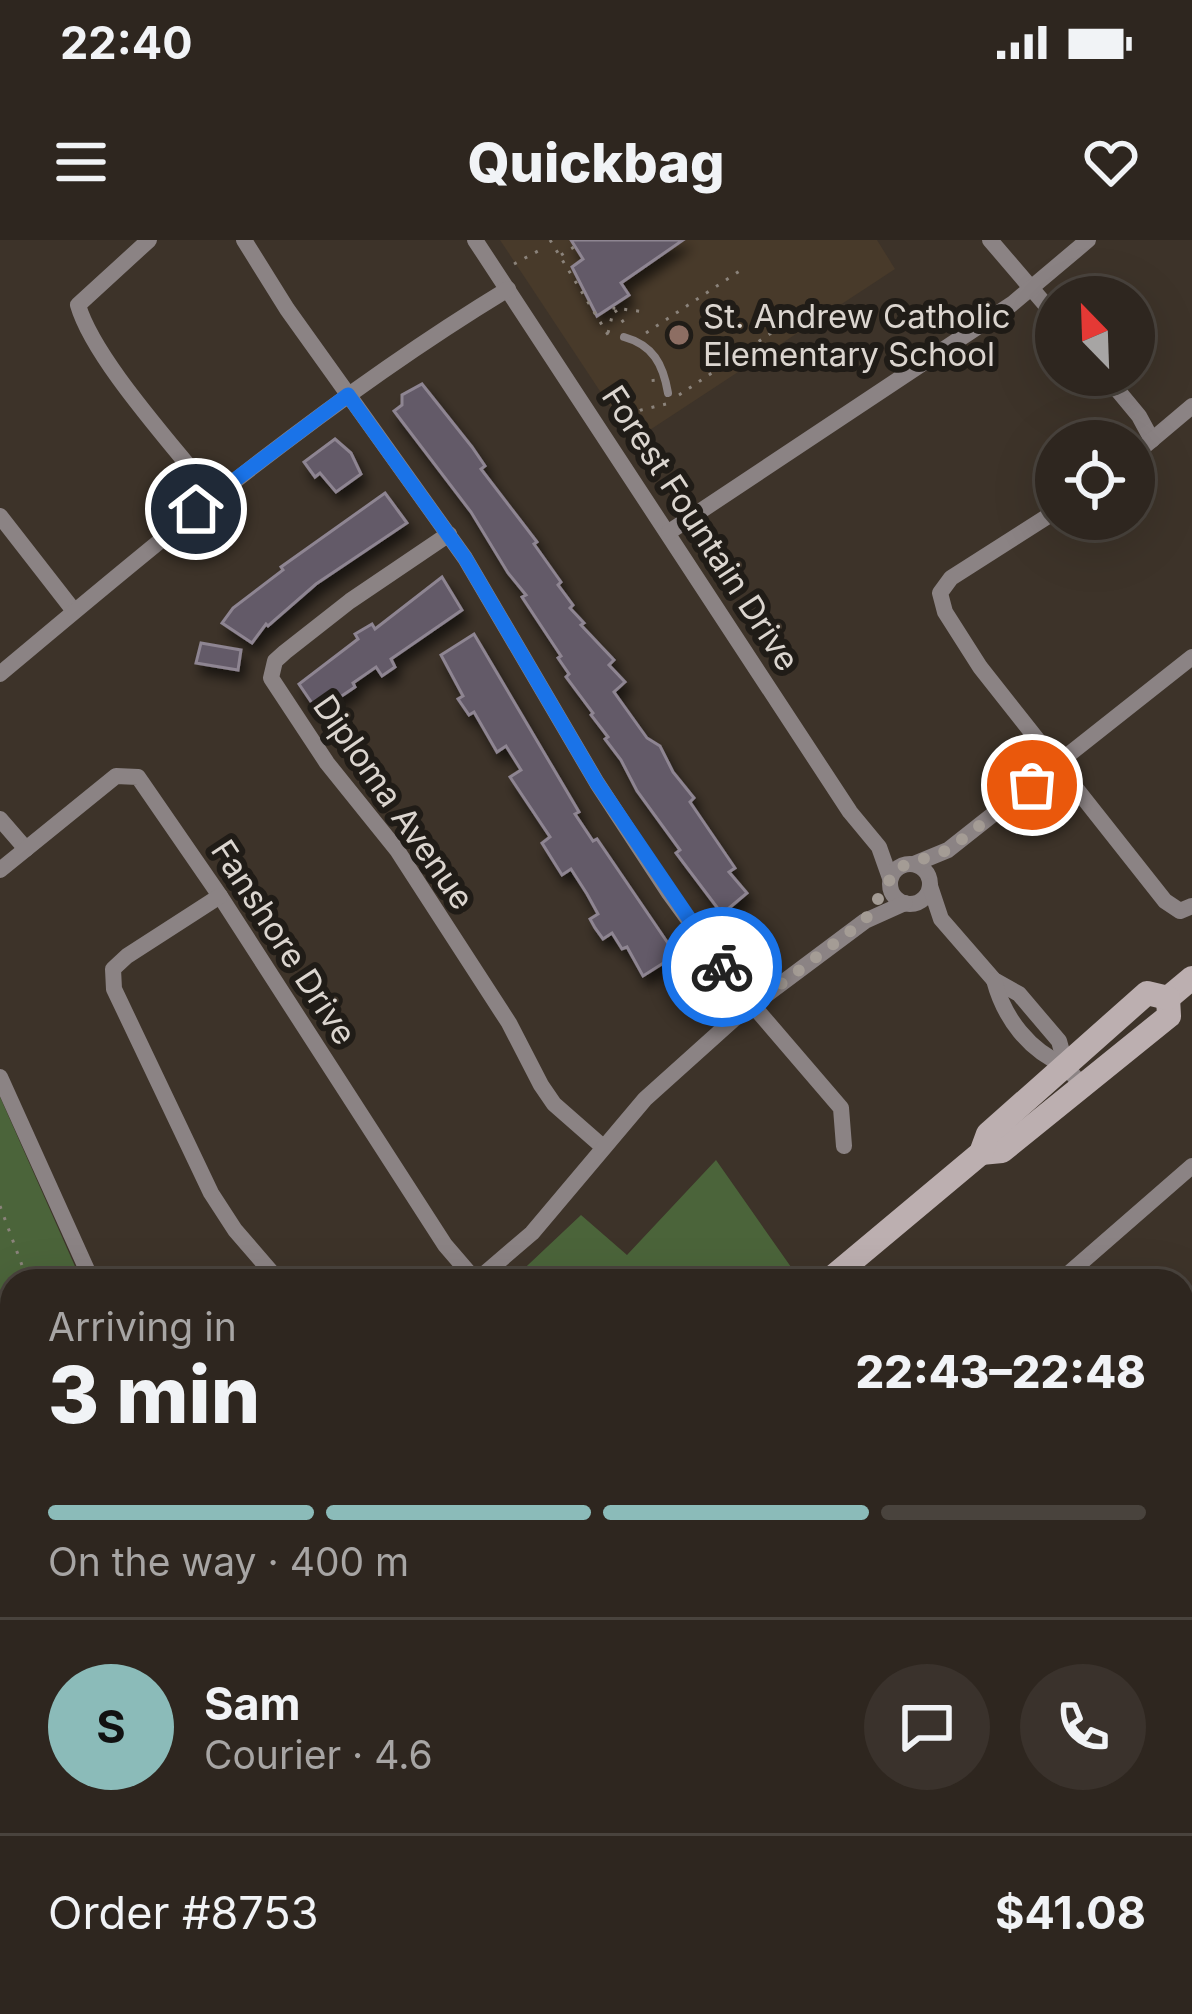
<!DOCTYPE html>
<meta charset="utf-8">
<style>
:root{--surface:#2e261f;--page:#3a322c;--text:#f1f3f6;--muted:#a7a5a4;--line:#49433d;--accent:#8bbbb9}
body{margin:0;font-family:Inter,sans-serif;background:var(--page);color:var(--text);height:100vh;display:flex;flex-direction:column;font-size:45px;white-space:nowrap}
*{box-sizing:border-box;margin:0}
p{font-size:39px;color:var(--muted)}
.icon{flex:none;width:66px;height:66px;fill:none;stroke:currentColor;stroke-width:2;stroke-linecap:round;stroke-linejoin:round}
.map{position:relative;flex:1;overflow:hidden}
.drawer{position:absolute;left:0px;top:1029px;width:1194px;height:747px;display:flex;flex-direction:column;background:var(--surface);border-radius:36px 36px 0 0;box-shadow:0 12px 48px #0002,0 0 0 3px var(--line)}
.drawer>*{flex:none}
.needle{width:78px;rotate:337deg}
.controls{position:absolute;left:1035px;top:36px;display:grid;gap:24px}
.controls a{display:grid;place-items:center;width:120px;height:120px;border-radius:50%;background:var(--surface);box-shadow:0 12px 48px #0002,0 0 0 3px var(--line);font-size:60px}
.pin{position:absolute;display:grid;place-items:center;width:102px;height:102px;color:#fff;margin:-51px;border:6px solid #fff;border-radius:50%;box-shadow:0 3px 12px #0007}
.courier{position:absolute;display:grid;place-items:center;width:120px;height:120px;margin:-60px;border:9px solid #1a73e8;border-radius:50%;background:#fff;color:#222;box-shadow:0 3px 15px #0007}
.summary em{font-style:normal;font-weight:800}
.summary div{display:flex;flex-direction:column-reverse}
.summary{display:flex;align-items:center;justify-content:space-between;height:204px;padding:0 48px}
h1{font-size:78px;font-weight:800;line-height:90px}
.bar{display:grid;grid-template-columns:repeat(4,1fr);gap:18px 12px;align-content:center;height:144px;padding:0 48px}
.bar i{height:15px;border-radius:9px;background:var(--line)}
.bar .selected{background:var(--accent)}
.bar p{grid-column:span 4}
.line{display:flex;align-items:center;gap:30px;padding:0 48px;border-top:3px solid var(--line)}
.line div{flex:1}
.round{display:grid;place-items:center;flex:none;width:126px;height:126px;border-radius:63px;background:var(--page)}
.status{display:flex;justify-content:space-between;align-items:center;height:84px;padding:0 60px;background:var(--surface);direction:ltr}
.status svg{height:33px;fill:currentColor}
header{display:flex;justify-content:space-between;align-items:center;height:156px;padding:0 48px;background:var(--surface);font-size:54px;font-weight:800}
.map>svg:first-child{display:block}
.built{fill:#483a2a}
.green{fill:#4b643a}
.water{fill:#315e83}
.lines{fill:none;stroke-linecap:round;stroke-linejoin:round}
.stream{stroke:#315e83;stroke-width:4.5}
.building{fill:#635a67;stroke:#8e8592;stroke-width:3;filter:url(#shadow)}
.path{stroke:#8b837b;stroke-width:3;stroke-dasharray:3 9;stroke-linecap:butt}
.service{stroke:#8b8384;stroke-width:8}
.minor{stroke:#8b8384;stroke-width:16}
.tertiary{stroke:#8b8384;stroke-width:21}
.secondary{stroke:#bcafb0;stroke-width:24}
.done{stroke:#a49c95;stroke-width:12;stroke-dasharray:0 21.6}
.route{stroke:#1a73e8;stroke-width:15}
.education-dot{fill:#8d6e63;stroke:#201c17;stroke-width:4.5}
.labels{text-anchor:middle;stroke-width:12;stroke-linejoin:round;paint-order:stroke}
.poi-label{font-size:33px;fill:#dbd5cf;stroke:#201c17;text-anchor:start}
.street-label{font-size:33px;fill:#dbd5cf;stroke:#201c17}
</style>
<div class="status"><b>22:40</b><svg viewBox="0 0 49 12"><path d="M0 12V9h3v3zM5 12V6h3v6zM10 12V3h3v9zM15 12V0h3v12zM26 1h20v11H26zM47 4h2v5h-2z"/></svg></div>
<header><svg class="icon" aria-label="menu" viewBox="0 0 24 24"><path d="M4 6h16M4 12h16M4 18h16"/></svg>Quickbag<svg class="icon" aria-label="heart" viewBox="0 0 24 24"><path d="M12 20l-8-8c-3-5 5-10 8-4 3-6 11-1 8 4z"/></svg></header>
<div class="map">
<svg width="1192" height="1774" viewBox="0 0 1192 1774">
<defs>
<filter id="shadow"><feDropShadow dx="5" dy="9" stdDeviation="6" flood-color="#0009"/></filter>
</defs>
<rect width="100%" height="100%" fill="#3d3329"/>
<g class="built">
<polygon points="500,0 877,0 895,29 633,201"/>
<polygon points="0,1093 12,1119 12,1236 0,1234"/>
</g>
<g class="green">
<polygon points="0,857 78,1033 70,1041 12,1041 12,1066 0,1068"/>
<polygon points="716,920 791,1027 775,1041 511,1041 581,975 627,1015"/>
<polygon points="0,1280 12,1282 12,1685 0,1695"/>
<polygon points="1182,1451 1192,1461 1192,1774 819,1774 829,1764 1182,1764"/>
<polygon points="302,1764 403,1764 409,1774 307,1774"/>
</g>
<polygon class="water" points="1191,1508 1192,1509 1192,1600 1182,1597 1182,1509"/>
<g class="lines">
<polyline class="stream" points="1182,1486 1192,1490"/>
</g>
<g class="building">
<polygon points="571,0 683,0 621,43 629,55 597,76 572,27 583,19"/>
<polygon points="422,144 472,207 485,226 481,229 537,302 534,304 561,342 558,345 573,365 570,368 584,383 581,385 614,420 609,425 625,442 614,452 647,498 660,506 673,532 694,558 690,562 735,628 729,632 747,653 722,674 676,613 680,610 637,551 621,520 605,499 608,497 591,475 593,473 566,437 569,434 558,418 561,416 522,357 526,355 508,333 471,272 394,171 402,165 402,155"/>
<polygon points="335,199 351,213 361,234 336,252 320,233 315,237 304,222"/>
<polygon points="385,253 407,283 316,344 268,386 266,384 252,403 222,383 233,368 283,330 281,327"/>
<polygon points="442,337 462,370 391,419 395,427 382,436 376,427 353,443 355,447 318,472 299,444 358,399 355,394 372,384 375,389"/>
<polygon points="474,394 579,572 575,574 593,601 597,599 676,715 643,736 627,707 622,709 612,693 603,699 595,688 590,679 598,674 587,654 571,629 562,635 542,603 550,597 510,537 521,530 506,506 497,512 474,472 469,475 458,459 463,456 441,415"/>
<polygon points="201,403 241,410 238,430 196,423"/>
<polygon points="0,1120 12,1147 12,1198 0,1197"/>
</g>
<g class="lines">
<g class="path">
<polyline points="550,0 610,98"/>
<polyline points="561,15 574,7"/>
<polyline points="514,24 538,11"/>
<polyline points="615,70 626,86"/>
<polyline points="608,93 614,68 645,72"/>
<polyline points="646,93 741,30"/>
<polyline points="653,139 654,150"/>
<polyline points="679,155 801,73"/>
<polyline points="620,184 641,170 666,164"/>
<polyline points="0,966 23,1028 17,1041"/>
<polyline points="24,1029 42,1041"/>
<polyline points="506,1033 513,1041"/>
<polyline points="559,1041 592,1028 622,1039"/>
<polyline points="12,1054 12,1060"/>
<polyline points="983,1764 988,1774"/>
<polyline points="1141,1774 1143,1764"/>
</g>
<path class="service" d="M624,97C653,105 663,124 668,153"/>
<g class="minor">
<path d="M149,0L78,65C94,120 175,207 212,255"/>
<polyline points="244,0 287,69 465,318 597,543 669,653 738,748 841,868 844,906"/>
<polyline points="475,0 850,572 879,607 890,638"/>
<polyline points="990,0 1056,77"/>
<polyline points="1105,135 1139,176 1152,200"/>
<polyline points="1134,215 1192,166"/>
<polyline points="1056,271 951,338 940,353 945,372 980,427 1165,661 1180,671 1192,666"/>
<polyline points="0,276 74,371"/>
<polyline points="669,292 1012,64 1088,0"/>
<polyline points="449,294 350,361 285,412 275,421 271,438 327,523 397,610 509,783 541,845 554,864 603,907"/>
<path d="M0,434C163,297 325,160 508,49"/>
<polyline points="0,579 26,609"/>
<circle cx="910" cy="644" r="20"/>
<polyline points="914,624 948,610 1192,417"/>
<polyline points="0,630 116,536 138,537 220,656 445,1005 476,1041"/>
<polyline points="930,646 941,679 994,740 1019,754 1059,801 1066,826 1082,846"/>
<polyline points="220,656 127,716 113,729 114,749 211,953 235,990 279,1041"/>
<path d="M994,740C1004,778 1029,811 1066,826"/>
<polyline points="0,837 92,1041"/>
<polyline points="476,1041 532,993 645,859 734,779 865,681 905,663"/>
<polyline points="1060,1041 1192,926"/>
<polyline points="0,1084 12,1081"/>
<polyline points="1182,1297 1192,1289"/>
<polyline points="455,1774 464,1764"/>
<polyline points="684,1774 693,1764"/>
</g>
<g class="tertiary">
<polyline points="0,1255 12,1257"/>
<polyline points="634,1764 646,1774"/>
</g>
<g class="secondary">
<polyline points="1168,758 1192,738"/>
<polyline points="981,913 1002,911 1169,776 1168,758"/>
<polyline points="828,1041 981,913 988,894 1147,753 1168,758"/>
<polyline points="0,1754 12,1744"/>
</g>
</g>
<g class="lines">
<polyline class="done" points="722,727 752,766 865,680 897,628 948,610 1032,545"/>
<polyline class="route" points="196,269 348,155 465,318 597,543 722,727"/>
</g>
<circle class="education-dot" cx="679" cy="95" r="12"/>
<g class="labels">
<g class="poi-label">
<text x="703" y="88">St. Andrew Catholic<tspan x="703" dy="38">Elementary School</tspan></text>
</g>
<g class="street-label">
<text transform="translate(701 288) rotate(57)" y="12">Forest Fountain Drive</text>
<text transform="translate(394 562) rotate(55)" y="12">Diploma Avenue</text>
<text transform="translate(284 702) rotate(57)" y="12">Fanshore Drive</text>
</g>
</g>
</svg>
<div class="controls">
<a><svg class="needle" viewBox="-14 -14 28 28"><path d="M0-13l5 13h-10z" fill="#e53935"/><path d="M0 13l5-13h-10z" fill="#a7a5a4"/></svg></a>
<a><svg class="icon" aria-label="locate" viewBox="0 0 24 24"><circle cx="12" cy="12" r="6"/><path d="M12 2v4M12 18v4M2 12h4M18 12h4"/></svg></a>
</div>
<div class="pin" style="left:1032px;top:545px;background:#ea580c"><svg class="icon" aria-label="bag" viewBox="0 0 24 24"><path d="M5 8h14l-1 12H6zM9 8a3 3 0 0 1 6 0"/></svg></div>
<div class="pin" style="left:196px;top:269px;background:#1f2937"><svg class="icon" aria-label="home" viewBox="0 0 24 24"><path d="M3 11l9-7 9 7M6 9v11h12V9"/></svg></div>
<div class="courier" style="left:722px;top:727px"><svg class="icon" aria-label="bike" viewBox="0 0 24 24"><circle cx="6" cy="16" r="4"/><circle cx="18" cy="16" r="4"/><path d="M6 16l4-8h5l3 8M10 8l3 8H6M13 5h3"/></svg></div>
<section class="drawer">
<div class="summary"><div><h1>3 min</h1><p>Arriving in</p></div><em>22:43–22:48</em></div>
<div class="bar"><i class="selected"></i><i class="selected"></i><i class="selected"></i><i></i><p>On the way · 400 m</p></div>
<div class="line" style="height:216px"><b class="round" style="background:var(--accent);color:#111">S</b><div><b>Sam</b><p>Courier · 4.6</p></div><a class="round"><svg class="icon" aria-label="chat" viewBox="0 0 24 24"><path d="M4 5h16v11H9l-5 4z"/></svg></a><a class="round"><svg class="icon" aria-label="phone" viewBox="0 0 24 24"><path d="M5 4h4l2 5-3 2q2 4 5 5l2-3 5 2v4C11 20 4 13 5 4z"/></svg></a></div>
<div class="line" style="height:156px"><div>Order #8753</div><b>$41.08</b></div>
</section>
</div>
